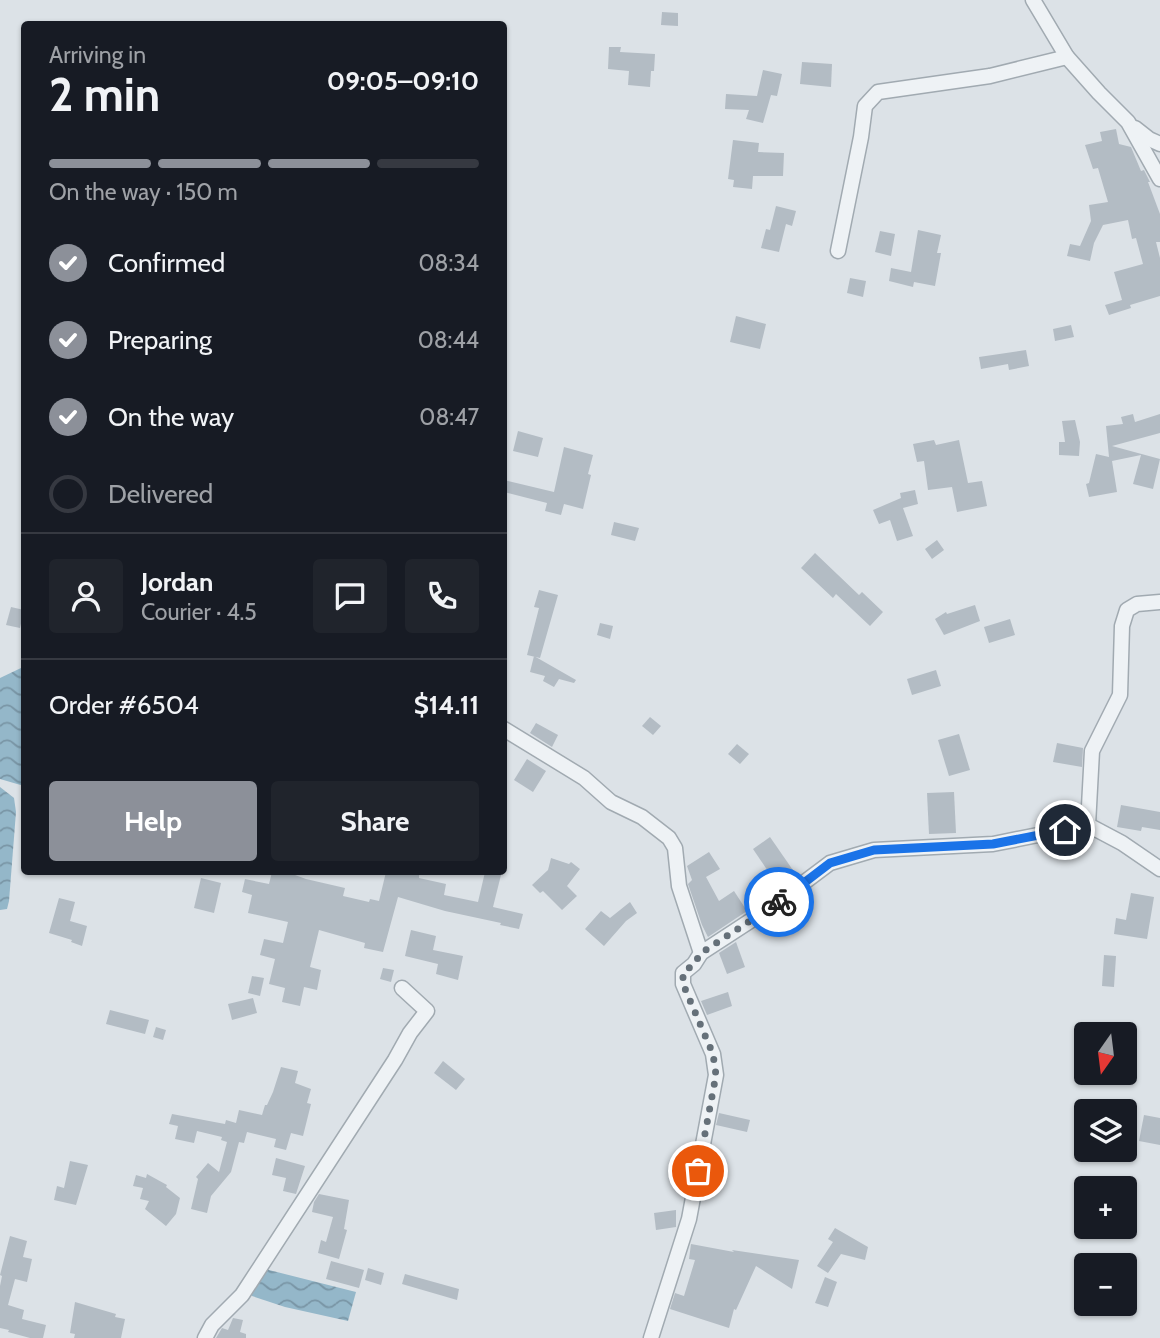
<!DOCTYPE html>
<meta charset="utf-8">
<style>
:root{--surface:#171b24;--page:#20242c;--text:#f1f3f6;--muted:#9ea1a6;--line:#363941;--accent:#8c9099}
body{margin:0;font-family:Cabin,sans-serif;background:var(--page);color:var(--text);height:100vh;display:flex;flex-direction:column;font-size:26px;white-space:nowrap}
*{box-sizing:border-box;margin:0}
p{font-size:23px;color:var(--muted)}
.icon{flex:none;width:38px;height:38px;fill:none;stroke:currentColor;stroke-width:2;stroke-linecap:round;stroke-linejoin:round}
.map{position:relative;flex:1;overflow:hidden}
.drawer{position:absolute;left:21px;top:21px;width:486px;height:854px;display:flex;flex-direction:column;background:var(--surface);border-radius:7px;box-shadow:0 2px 5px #0004}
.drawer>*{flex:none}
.needle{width:46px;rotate:194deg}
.controls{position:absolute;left:1074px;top:1022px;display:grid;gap:14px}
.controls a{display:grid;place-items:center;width:63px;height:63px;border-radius:7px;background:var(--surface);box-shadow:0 2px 5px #0004;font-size:35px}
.pin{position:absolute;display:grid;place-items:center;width:60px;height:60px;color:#fff;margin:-30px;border:4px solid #fff;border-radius:50%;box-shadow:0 2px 7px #0007}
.courier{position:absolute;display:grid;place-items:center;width:70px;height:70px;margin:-35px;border:5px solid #1a73e8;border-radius:50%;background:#fff;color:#222;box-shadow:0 2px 9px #0007}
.summary em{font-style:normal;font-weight:800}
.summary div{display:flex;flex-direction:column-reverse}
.summary{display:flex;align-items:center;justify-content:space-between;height:119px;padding:0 28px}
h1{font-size:46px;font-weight:800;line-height:52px}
.bar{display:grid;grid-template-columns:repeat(4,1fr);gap:10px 7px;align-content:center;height:84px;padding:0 28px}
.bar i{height:9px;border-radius:5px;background:var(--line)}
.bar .selected{background:var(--accent)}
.bar p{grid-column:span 4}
.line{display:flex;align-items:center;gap:18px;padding:0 28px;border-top:2px solid var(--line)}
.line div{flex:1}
.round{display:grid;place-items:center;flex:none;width:74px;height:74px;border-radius:7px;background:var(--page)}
ol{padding:0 28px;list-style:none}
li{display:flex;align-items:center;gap:21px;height:77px}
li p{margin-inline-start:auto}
li .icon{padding:7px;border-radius:50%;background:var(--accent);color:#fff;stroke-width:4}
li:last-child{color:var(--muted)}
li i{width:38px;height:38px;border:4px solid var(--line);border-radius:50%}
.action{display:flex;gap:14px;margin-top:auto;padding:14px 28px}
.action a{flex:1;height:80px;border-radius:7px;background:var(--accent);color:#fff;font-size:28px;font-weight:800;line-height:80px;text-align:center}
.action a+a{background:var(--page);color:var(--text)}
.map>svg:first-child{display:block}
.water{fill:url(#water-waves)}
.building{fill:#b3bcc4}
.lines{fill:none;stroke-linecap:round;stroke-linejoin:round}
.street-casing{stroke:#a1aab1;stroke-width:17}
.street{stroke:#eef2f5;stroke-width:14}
.done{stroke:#657079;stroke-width:7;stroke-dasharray:0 12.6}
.route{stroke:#1a73e8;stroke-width:9}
</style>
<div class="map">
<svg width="1160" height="1338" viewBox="0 0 1160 1338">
<defs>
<pattern id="water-waves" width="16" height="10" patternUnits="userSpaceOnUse" patternTransform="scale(1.75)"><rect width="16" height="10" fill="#94b7c9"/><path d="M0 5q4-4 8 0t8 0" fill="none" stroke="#7995a5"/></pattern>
</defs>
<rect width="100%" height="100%" fill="#dce2e7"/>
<g class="water">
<polygon points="21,668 24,669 24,786 0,779 0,678"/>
<polygon points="0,787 14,798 16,812 9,901 7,909 0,910"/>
<polygon points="265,1269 356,1292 348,1321 285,1307 252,1296 250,1290"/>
</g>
<g class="building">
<polygon points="662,12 678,13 678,26 661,25"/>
<polygon points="609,47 621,47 620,52 655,54 654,71 651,71 650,87 628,85 629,71 608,69"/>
<polygon points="802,62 832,64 831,87 800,84"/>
<polygon points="763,70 782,74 777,96 771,95 763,123 746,119 749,110 725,109 726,94 757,96"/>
<polygon points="1116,129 1119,144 1131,147 1141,171 1144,170 1150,182 1148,182 1160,214 1160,242 1156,242 1160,258 1160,296 1130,305 1131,308 1109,315 1105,305 1122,300 1114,272 1143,264 1136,238 1132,239 1128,220 1103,225 1094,243 1090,261 1067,256 1070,244 1080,246 1091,221 1089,205 1108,202 1098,168 1093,169 1085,145 1102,141 1100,132"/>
<polygon points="733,140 759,143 758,152 784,153 783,176 753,176 752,189 733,187 734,180 728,179"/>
<polygon points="776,206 796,211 792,226 786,224 779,252 761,248 766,229 770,230"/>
<polygon points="918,230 941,235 937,253 941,253 935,286 914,282 913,287 889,281 891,268 911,272"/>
<polygon points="880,231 895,234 891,256 875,252"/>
<polygon points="850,278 866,281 863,297 847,293"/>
<polygon points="736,316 766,324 760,349 730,342"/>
<polygon points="1071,325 1074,337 1055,341 1053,329"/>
<polygon points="1026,350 1029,366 1009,370 1008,364 981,369 979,357"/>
<polygon points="1133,414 1135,422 1160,414 1160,433 1112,446 1160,459 1153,489 1133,484 1141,455 1112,461 1117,492 1089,497 1086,484 1089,483 1096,454 1109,457 1106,426 1123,424 1121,417"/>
<polygon points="1075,420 1080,442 1079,456 1059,455 1059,442 1065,442 1062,421"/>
<polygon points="518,431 543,438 538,457 513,451"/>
<polygon points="934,440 936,445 959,440 968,483 982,481 987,506 957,512 952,487 928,490 924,461 917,462 913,444"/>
<polygon points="564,447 593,455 588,474 591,475 583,509 564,504 561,515 545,511 547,503 504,492 504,480 554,492"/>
<polygon points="915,490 918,504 903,508 913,536 897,541 890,520 879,524 873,510 901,498 900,493"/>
<polygon points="614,522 639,528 635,541 611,535"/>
<polygon points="937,540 944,550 932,559 925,549"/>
<polygon points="815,553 859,595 862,592 883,612 870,626 836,594 833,598 801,568"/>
<polygon points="539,590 558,595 540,658 527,655 539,608 534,607"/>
<polygon points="975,605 980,621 944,635 935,619 946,612 947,614"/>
<polygon points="11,607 24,610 20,628 6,625"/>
<polygon points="1010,619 1015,635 989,643 984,627"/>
<polygon points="600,623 613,626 610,639 597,635"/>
<polygon points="534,656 576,680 574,683 559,679 554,687 543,681 545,676 530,672"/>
<polygon points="936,670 941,686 912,695 907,679"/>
<polygon points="650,717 661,726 653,735 642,726"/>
<polygon points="536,723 558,735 552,747 530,733"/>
<polygon points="959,734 970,770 949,776 938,740"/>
<polygon points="1057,743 1083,748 1082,767 1053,762"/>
<polygon points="737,744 749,754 740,764 728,754"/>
<polygon points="527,759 546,771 533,792 514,780"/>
<polygon points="954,792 956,833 929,834 927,793"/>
<polygon points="1121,805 1160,812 1160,830 1142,827 1141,831 1117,827"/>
<polygon points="770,837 797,876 780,889 753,849"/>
<polygon points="709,852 720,869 706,877 719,901 734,891 747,911 708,937 702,925 688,884 692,880 687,866"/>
<polygon points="551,858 569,864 571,862 580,869 567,886 577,896 562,910 543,891 540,893 532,885 548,870"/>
<polygon points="272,872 296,872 295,875 306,879 345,888 343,896 369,902 370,899 379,901 386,872 407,872 419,874 419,878 446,884 444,895 478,902 485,872 501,875 493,907 523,914 519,929 500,925 501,923 445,911 398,897 383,952 364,948 365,943 319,930 310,967 321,970 317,990 304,987 300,1006 282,1002 285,988 269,984 275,959 260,955 264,939 283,943 288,922 248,913 252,895 242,892 245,879 269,884"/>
<polygon points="201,878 221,883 214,913 194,908"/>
<polygon points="1131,893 1154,897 1147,939 1114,934 1116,918 1126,920"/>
<polygon points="59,898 75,902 70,921 87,926 82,946 71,942 72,940 49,933"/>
<polygon points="630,902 637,913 626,921 604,946 585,929 601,911 610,918"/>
<polygon points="411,930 436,936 433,950 463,956 458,980 436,974 438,964 405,956"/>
<polygon points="736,942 745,967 727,974 719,953"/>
<polygon points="1104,955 1116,956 1114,987 1102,986"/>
<polygon points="383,968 394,970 391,982 380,979"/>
<polygon points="252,976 264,978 260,996 248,993"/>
<polygon points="728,992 732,1006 707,1015 701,1001"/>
<polygon points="253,998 257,1013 232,1020 228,1004"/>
<polygon points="110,1010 149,1020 145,1034 106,1024"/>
<polygon points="156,1027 166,1030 163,1040 153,1037"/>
<polygon points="443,1061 465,1079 456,1090 434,1073"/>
<polygon points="281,1067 298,1071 295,1083 311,1089 307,1103 311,1104 303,1136 291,1133 286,1150 274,1147 276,1139 247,1132 244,1143 239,1142 231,1172 211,1196 207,1213 191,1209 198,1179 196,1177 208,1163 219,1172 227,1142 221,1140 222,1137 197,1131 194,1143 175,1139 178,1126 169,1124 172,1114 225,1124 226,1120 236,1123 239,1110 262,1115 265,1105 267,1105 273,1092"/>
<polygon points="719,1113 750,1120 747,1132 716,1125"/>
<polygon points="1144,1115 1160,1118 1160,1145 1139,1141"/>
<polygon points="276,1158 305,1166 296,1194 283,1191 286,1178 272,1175"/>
<polygon points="70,1161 88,1165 76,1205 54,1200 57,1186 64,1188"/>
<polygon points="147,1174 167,1185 166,1187 180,1198 176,1214 166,1226 145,1209 149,1201 140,1199 143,1188 133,1186 136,1175 146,1178"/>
<polygon points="319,1194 349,1200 344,1229 347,1230 339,1259 318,1253 321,1240 326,1242 333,1217 312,1212 314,1202"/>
<polygon points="676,1210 676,1227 656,1230 654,1213"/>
<polygon points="835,1228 868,1247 865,1260 841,1254 828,1273 817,1266 833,1242 828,1239"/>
<polygon points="10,1236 27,1241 23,1257 32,1259 27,1282 15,1279 8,1305 24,1310 22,1319 46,1325 43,1338 30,1338 8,1332 9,1330 0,1328 0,1286 2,1276 0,1275"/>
<polygon points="691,1244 734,1252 732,1250 799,1260 792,1289 756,1266 736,1310 734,1309 729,1328 670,1309 675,1293 684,1296 695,1260 689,1259"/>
<polygon points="331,1261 364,1270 359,1288 326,1279"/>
<polygon points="368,1268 384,1273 381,1285 365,1280"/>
<polygon points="405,1274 459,1289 457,1300 402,1284"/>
<polygon points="825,1277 837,1282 828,1307 815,1303"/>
<polygon points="75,1302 116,1314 115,1317 125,1319 121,1338 74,1338 75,1334 70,1333"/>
<polygon points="233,1318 243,1320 240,1332 246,1334 246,1338 216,1338 222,1328 228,1330"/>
</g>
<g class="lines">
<defs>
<g id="street">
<polyline points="1033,0 1067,57 1099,93 1128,122 1160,179"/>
<polyline points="1135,128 1149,139 1160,144"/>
<polyline points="838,251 861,137 865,106 878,92 990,76 1067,57"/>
<polyline points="504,729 584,778 611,802 642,817 669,838 675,848 679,886 701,953"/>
<polyline points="1088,825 1092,751 1120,695 1122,626 1127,610 1137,604 1160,602"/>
<polyline points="205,1338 212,1325 242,1295 395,1060 410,1033 427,1011 402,988"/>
<polyline points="651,1338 689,1219 716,1075 713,1054 683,984 683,973 694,964 701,953 770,908 830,863 874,850 993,844 1088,825 1122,843 1160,869"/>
</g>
</defs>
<use href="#street" class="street-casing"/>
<use href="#street" class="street"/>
</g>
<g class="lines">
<polyline class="done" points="698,1171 716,1075 713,1054 683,984 683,973 694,964 701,953 779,902"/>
<polyline class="route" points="779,902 830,863 874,850 993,844 1065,830"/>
</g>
</svg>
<div class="controls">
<a><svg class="needle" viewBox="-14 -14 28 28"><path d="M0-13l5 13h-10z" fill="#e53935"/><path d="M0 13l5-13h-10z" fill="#9ea1a6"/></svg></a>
<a><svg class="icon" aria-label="layers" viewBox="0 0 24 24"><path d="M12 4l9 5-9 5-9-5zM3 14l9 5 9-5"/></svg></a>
<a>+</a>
<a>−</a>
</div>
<div class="pin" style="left:698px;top:1171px;background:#ea580c"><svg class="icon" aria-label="bag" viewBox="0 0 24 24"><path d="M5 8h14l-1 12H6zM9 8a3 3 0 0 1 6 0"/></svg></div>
<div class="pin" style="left:1065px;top:830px;background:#1f2937"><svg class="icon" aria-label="home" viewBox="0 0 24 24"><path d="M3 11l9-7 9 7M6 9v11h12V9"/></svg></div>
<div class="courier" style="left:779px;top:902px"><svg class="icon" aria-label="bike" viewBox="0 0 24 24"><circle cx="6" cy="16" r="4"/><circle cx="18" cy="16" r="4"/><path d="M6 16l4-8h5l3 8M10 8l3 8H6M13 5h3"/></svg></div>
<section class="drawer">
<div class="summary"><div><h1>2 min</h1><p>Arriving in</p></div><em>09:05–09:10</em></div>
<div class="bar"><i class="selected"></i><i class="selected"></i><i class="selected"></i><i></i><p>On the way · 150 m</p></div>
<ol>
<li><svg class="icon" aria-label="check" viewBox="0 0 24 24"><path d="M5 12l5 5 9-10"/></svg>Confirmed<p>08:34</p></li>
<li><svg class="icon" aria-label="check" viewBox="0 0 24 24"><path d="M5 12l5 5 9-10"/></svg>Preparing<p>08:44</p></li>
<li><svg class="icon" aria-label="check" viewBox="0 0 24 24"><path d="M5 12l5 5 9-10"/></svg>On the way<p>08:47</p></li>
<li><i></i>Delivered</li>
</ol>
<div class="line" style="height:126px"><a class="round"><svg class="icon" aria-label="person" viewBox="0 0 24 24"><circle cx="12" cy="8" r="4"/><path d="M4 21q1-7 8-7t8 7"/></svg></a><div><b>Jordan</b><p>Courier · 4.5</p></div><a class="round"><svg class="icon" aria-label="chat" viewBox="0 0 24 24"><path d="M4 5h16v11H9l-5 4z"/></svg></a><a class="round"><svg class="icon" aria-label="phone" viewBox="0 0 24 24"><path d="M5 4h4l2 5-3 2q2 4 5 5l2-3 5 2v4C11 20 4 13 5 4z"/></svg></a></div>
<div class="line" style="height:91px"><div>Order #6504</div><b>$14.11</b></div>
<div class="action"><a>Help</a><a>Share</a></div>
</section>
</div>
